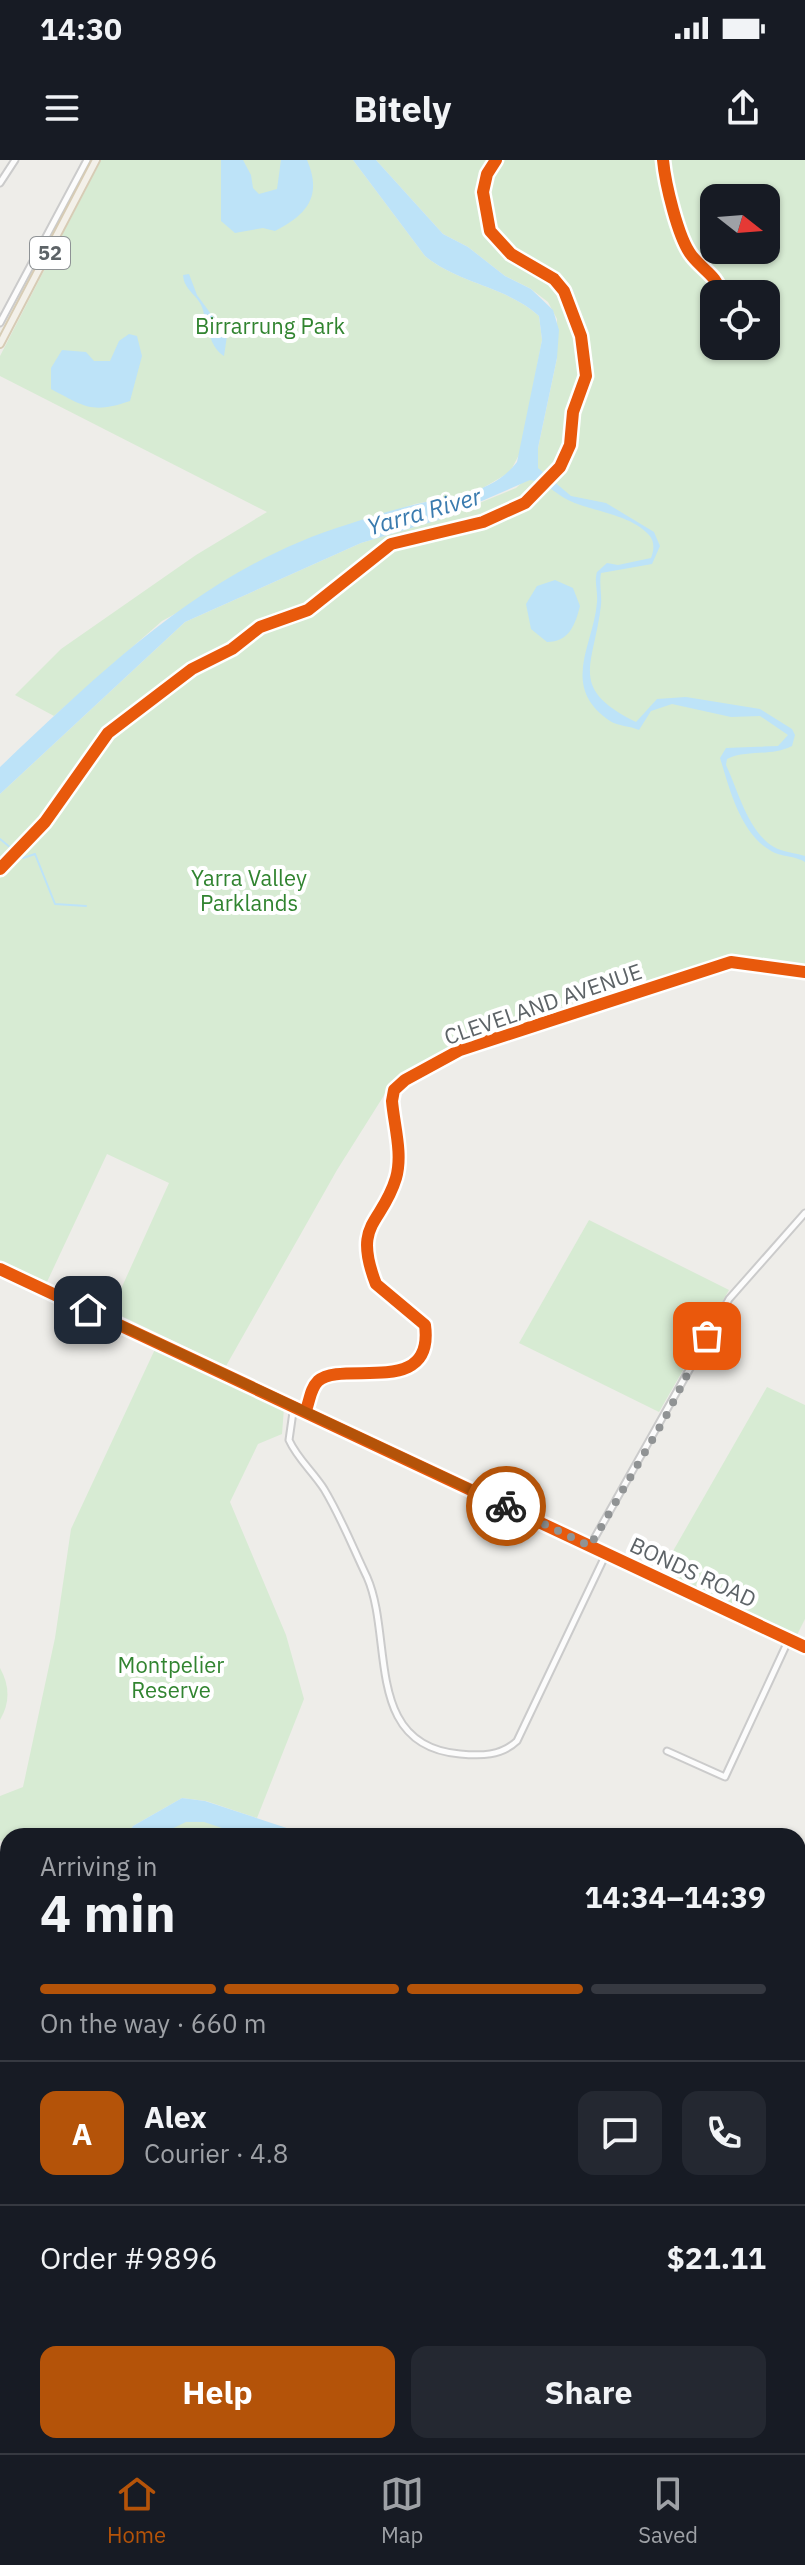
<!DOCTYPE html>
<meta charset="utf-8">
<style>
:root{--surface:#171b24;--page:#242831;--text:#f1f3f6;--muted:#9ea1a6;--line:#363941;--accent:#b45309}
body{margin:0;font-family:"IBM Plex Sans",sans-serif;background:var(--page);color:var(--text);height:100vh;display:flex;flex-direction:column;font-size:30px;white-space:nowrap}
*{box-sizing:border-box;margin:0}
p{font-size:26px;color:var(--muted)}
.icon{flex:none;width:44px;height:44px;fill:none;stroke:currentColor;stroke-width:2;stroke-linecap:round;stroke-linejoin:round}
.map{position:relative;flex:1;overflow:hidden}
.drawer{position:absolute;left:0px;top:1668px;width:806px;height:626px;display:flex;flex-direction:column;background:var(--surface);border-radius:24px 24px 0 0;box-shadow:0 2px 6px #0004}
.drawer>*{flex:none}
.needle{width:52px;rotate:107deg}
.tools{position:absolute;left:700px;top:24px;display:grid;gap:16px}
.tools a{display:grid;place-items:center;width:80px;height:80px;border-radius:16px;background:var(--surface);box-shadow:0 2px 6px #0004;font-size:40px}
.pin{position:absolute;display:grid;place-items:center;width:68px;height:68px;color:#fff;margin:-34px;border-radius:16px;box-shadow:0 4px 12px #0006}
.courier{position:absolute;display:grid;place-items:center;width:80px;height:80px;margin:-40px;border:6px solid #b45309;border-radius:50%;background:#fff;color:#222;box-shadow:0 2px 10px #0007}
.overview em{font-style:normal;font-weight:700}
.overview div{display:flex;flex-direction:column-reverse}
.overview{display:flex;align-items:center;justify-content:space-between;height:136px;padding:0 40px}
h1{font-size:52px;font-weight:700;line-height:60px}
.bar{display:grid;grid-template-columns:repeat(4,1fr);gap:12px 8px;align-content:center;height:96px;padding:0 40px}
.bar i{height:10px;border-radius:6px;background:var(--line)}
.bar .current{background:var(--accent)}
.bar p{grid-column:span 4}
.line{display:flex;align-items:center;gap:20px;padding:0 40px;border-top:2px solid var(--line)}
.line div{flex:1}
.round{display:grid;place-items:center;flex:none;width:84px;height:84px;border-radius:16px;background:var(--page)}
.action{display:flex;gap:16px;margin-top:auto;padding:16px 40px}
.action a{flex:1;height:92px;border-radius:16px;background:var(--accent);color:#fff;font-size:32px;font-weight:700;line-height:92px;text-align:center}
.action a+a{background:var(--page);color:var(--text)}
.status{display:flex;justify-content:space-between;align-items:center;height:56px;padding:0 40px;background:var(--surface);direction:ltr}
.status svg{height:22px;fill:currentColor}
header{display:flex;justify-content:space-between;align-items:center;height:104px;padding:0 40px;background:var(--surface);font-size:36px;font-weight:700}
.dock{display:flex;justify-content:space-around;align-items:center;height:112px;border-top:2px solid var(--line);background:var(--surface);font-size:22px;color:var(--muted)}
.dock a{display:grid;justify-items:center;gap:4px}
.dock .current{color:var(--accent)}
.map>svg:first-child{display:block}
.green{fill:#d7ebd3;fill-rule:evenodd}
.water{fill:#bde3f8}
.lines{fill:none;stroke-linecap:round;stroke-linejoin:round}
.stream{stroke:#bde3f8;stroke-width:2}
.minor-casing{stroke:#cbcbcb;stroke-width:9}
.major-casing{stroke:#d7ccb5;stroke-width:10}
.minor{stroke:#fcfcfc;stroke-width:5}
.major{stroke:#f3f0e9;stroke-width:6}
.cycleway-casing{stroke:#fff;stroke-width:17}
.cycleway{stroke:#e8590c;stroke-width:12}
.done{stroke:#909394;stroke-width:8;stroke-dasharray:0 14.4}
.route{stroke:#b45309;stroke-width:10}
.labels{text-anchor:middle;stroke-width:8;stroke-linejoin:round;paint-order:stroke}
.shield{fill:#fff;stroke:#8e9295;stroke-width:2}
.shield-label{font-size:20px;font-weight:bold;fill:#5d6367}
.park-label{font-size:22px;fill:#318430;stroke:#fff}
.street-label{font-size:22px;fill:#5d6367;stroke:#fff}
.water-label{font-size:24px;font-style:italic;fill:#3a7baf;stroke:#fff}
</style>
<div class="status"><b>14:30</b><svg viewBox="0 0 49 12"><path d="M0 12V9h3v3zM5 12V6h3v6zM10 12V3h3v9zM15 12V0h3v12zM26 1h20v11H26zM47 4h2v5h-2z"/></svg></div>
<header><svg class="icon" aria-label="menu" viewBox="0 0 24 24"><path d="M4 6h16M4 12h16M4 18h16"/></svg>Bitely<svg class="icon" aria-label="share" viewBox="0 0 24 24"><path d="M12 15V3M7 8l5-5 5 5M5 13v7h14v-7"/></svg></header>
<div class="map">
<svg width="805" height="2293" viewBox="0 0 805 2293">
<rect width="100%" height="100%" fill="#eeede9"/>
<g class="green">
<path d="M101,0H353L425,96C459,124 506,126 539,156L542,180L521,291L510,312L476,332L415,344L316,377L162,461L54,556L15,535L61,489L196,395L267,352L0,216V196Z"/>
<path d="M376,0H805V808L730,797L548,850L461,882L388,929L337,1010L226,1206L111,1151L169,1023L107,994L46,1124L0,1101V634L185,462L361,383L438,360L516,328L525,320L538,288L557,198V159L548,142L531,129L505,116L468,87L443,74ZM714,38H766V90H714ZM714,134H766V186H714Z"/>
<polygon points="589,1060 729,1130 659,1252 519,1183"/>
<polygon points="156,1187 284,1248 282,1274 258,1284 230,1342 286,1475 304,1539 257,1658 206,1641 182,1638 133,1666 127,1676 8,1676 8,1684 0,1680 0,1636 23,1627 55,1478 71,1369"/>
<polygon points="767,1227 805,1245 805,1459 797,1475 661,1412"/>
<path d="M0,1508C10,1526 10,1543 0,1560Z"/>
<polygon points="189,1655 251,1676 156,1676"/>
<polygon points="0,1709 8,1715 8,1744 0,1743"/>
<polygon points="8,1805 8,1900 0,1903 0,1807"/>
<polygon points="8,1925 8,2286 535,2286 528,2293 0,2293 0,1928"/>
</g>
<g class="water">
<path d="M221,0H243L251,15L253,28L259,34L277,29L281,0H307C323,37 306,55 275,71L263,68L235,73L221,61Z"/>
<path d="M353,0H376L443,74L468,87L505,116L531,129L553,150L559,170L557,198L538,288V308L571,336L606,343L654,372L660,386L652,404L601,413C599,424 602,435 601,445C594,506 567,528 636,562L657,539L686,537L760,549L792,569L795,575L792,586C770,597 748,589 727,599L726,605C738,630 748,672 774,687C782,692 796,693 805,696V702C795,696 785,697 775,693C741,677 730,630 720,598L726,588L778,586L788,575L760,556L731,557L672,544L651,551L639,570C630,566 618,566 610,561C559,526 594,485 597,442C598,431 594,422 597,412L607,403L618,405L651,398C654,391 655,381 649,375C630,354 593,352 568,340C556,334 544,321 530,320L438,360L361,383L185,462L0,634V607C105,508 207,407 349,364C370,357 391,350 413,345C450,335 491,336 517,302L542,180L539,156C506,126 459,124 425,96Z"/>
<path d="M189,114L197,135L227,176L224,196C210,188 207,165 203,150C199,135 184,131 183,115Z"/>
<path d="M129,174L137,176L142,196L130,241C92,254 85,247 51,229V208L62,190L86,192L94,201H110L119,181Z"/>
<path d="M555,420L573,428L580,446C575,465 569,482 547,482L531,469L526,444L537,426Z"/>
<polygon points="182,1638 205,1641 311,1676 246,1676 204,1662 186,1662 157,1676 127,1676 133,1666"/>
<polygon points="534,2286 569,2286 561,2293 527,2293"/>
</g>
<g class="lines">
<g class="stream">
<polyline points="0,679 23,698 35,694 55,744 86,746"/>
<polyline points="229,2293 231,2286"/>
</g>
<defs>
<g id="minor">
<polyline points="0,23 15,0"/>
<polyline points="0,163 87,0"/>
<polyline points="0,1109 805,1487"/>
<polyline points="371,1113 367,1076 370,1063 396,1016 392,941 394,930 405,920 460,890 731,802 805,812"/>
<path d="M294,1245L289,1280C297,1298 313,1312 324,1329C341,1357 353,1388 367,1417C394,1478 363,1586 460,1594C481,1596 501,1596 517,1581L606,1394"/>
<polyline points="590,1386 729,1139 805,1053"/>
<polyline points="667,1591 725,1617 789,1479"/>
<polyline points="798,1805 805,1797"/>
</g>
<polyline id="major" points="0,184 96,0"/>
</defs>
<use href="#minor" class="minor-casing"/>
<use href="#major" class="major-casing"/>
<use href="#minor" class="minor"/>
<use href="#major" class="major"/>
<defs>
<g id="cycleway">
<path d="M663,0C665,22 678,79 692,96C704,111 716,115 722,134"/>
<polyline points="0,709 45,662 108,573 192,509 232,489 260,467 308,450 391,384 483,362 525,343 560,307 570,285 573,252 586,216 581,176 564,131 554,119 511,94 490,71 483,32 487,14 496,0"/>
<polyline points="0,1109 805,1487"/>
<path d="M306,1250C310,1240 310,1229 318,1221C342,1199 435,1239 425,1165L376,1124C352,1062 382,1065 396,1018C403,994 394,965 392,941L394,930L405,920L460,890L731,802L805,812"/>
</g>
</defs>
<use href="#cycleway" class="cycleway-casing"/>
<use href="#cycleway" class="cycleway"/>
</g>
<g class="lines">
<polyline class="done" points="506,1346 590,1386 665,1258 707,1176"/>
<polyline class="route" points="88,1150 506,1346"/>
</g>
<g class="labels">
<rect class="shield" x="30" y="77" width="40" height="32" rx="6"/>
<g class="shield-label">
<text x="50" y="100">52</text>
</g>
<g class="park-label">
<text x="270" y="174">Birrarrung Park</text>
<text x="249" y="726">Yarra Valley<tspan x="249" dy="25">Parklands</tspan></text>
<text x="171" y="1513">Montpelier<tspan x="171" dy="25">Reserve</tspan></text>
</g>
<g class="street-label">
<text transform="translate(543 844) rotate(-19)" y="8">CLEVELAND AVENUE</text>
<text transform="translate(693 1412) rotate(25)" y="8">BONDS ROAD</text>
</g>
<g class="water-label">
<text transform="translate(424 352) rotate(-16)" y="8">Yarra River</text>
</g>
</g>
</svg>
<div class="tools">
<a><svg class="needle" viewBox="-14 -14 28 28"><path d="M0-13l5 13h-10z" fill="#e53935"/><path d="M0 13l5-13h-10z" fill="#9ea1a6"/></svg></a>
<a><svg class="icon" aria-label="locate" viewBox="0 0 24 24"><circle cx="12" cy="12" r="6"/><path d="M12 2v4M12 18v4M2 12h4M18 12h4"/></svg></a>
</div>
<div class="pin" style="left:707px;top:1176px;background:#ea580c"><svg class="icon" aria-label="bag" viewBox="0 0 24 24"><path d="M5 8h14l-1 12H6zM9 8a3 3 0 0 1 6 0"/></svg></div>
<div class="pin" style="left:88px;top:1150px;background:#1f2937"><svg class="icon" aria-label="home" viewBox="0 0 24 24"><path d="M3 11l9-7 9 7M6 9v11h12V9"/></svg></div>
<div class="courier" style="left:506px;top:1346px"><svg class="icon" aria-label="bike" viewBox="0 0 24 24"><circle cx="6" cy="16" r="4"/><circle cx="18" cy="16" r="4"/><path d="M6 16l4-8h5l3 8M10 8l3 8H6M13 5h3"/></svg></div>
<section class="drawer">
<div class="overview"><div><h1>4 min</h1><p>Arriving in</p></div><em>14:34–14:39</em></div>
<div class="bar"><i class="current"></i><i class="current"></i><i class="current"></i><i></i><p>On the way · 660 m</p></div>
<div class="line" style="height:144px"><b class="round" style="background:var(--accent);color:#fff">A</b><div><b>Alex</b><p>Courier · 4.8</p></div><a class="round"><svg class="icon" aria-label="chat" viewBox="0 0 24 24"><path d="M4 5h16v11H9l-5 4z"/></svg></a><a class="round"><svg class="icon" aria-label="phone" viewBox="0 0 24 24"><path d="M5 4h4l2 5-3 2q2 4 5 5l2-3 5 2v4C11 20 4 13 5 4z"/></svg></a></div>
<div class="line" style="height:104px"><div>Order #9896</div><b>$21.11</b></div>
<div class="action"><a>Help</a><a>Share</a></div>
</section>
</div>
<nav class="dock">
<a class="current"><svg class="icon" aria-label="home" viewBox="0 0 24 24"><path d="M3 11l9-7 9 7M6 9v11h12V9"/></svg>Home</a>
<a><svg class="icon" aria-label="map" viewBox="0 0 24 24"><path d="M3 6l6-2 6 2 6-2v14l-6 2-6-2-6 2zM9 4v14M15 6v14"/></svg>Map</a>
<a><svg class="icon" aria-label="saved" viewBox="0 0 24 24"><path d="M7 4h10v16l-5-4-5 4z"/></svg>Saved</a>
</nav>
